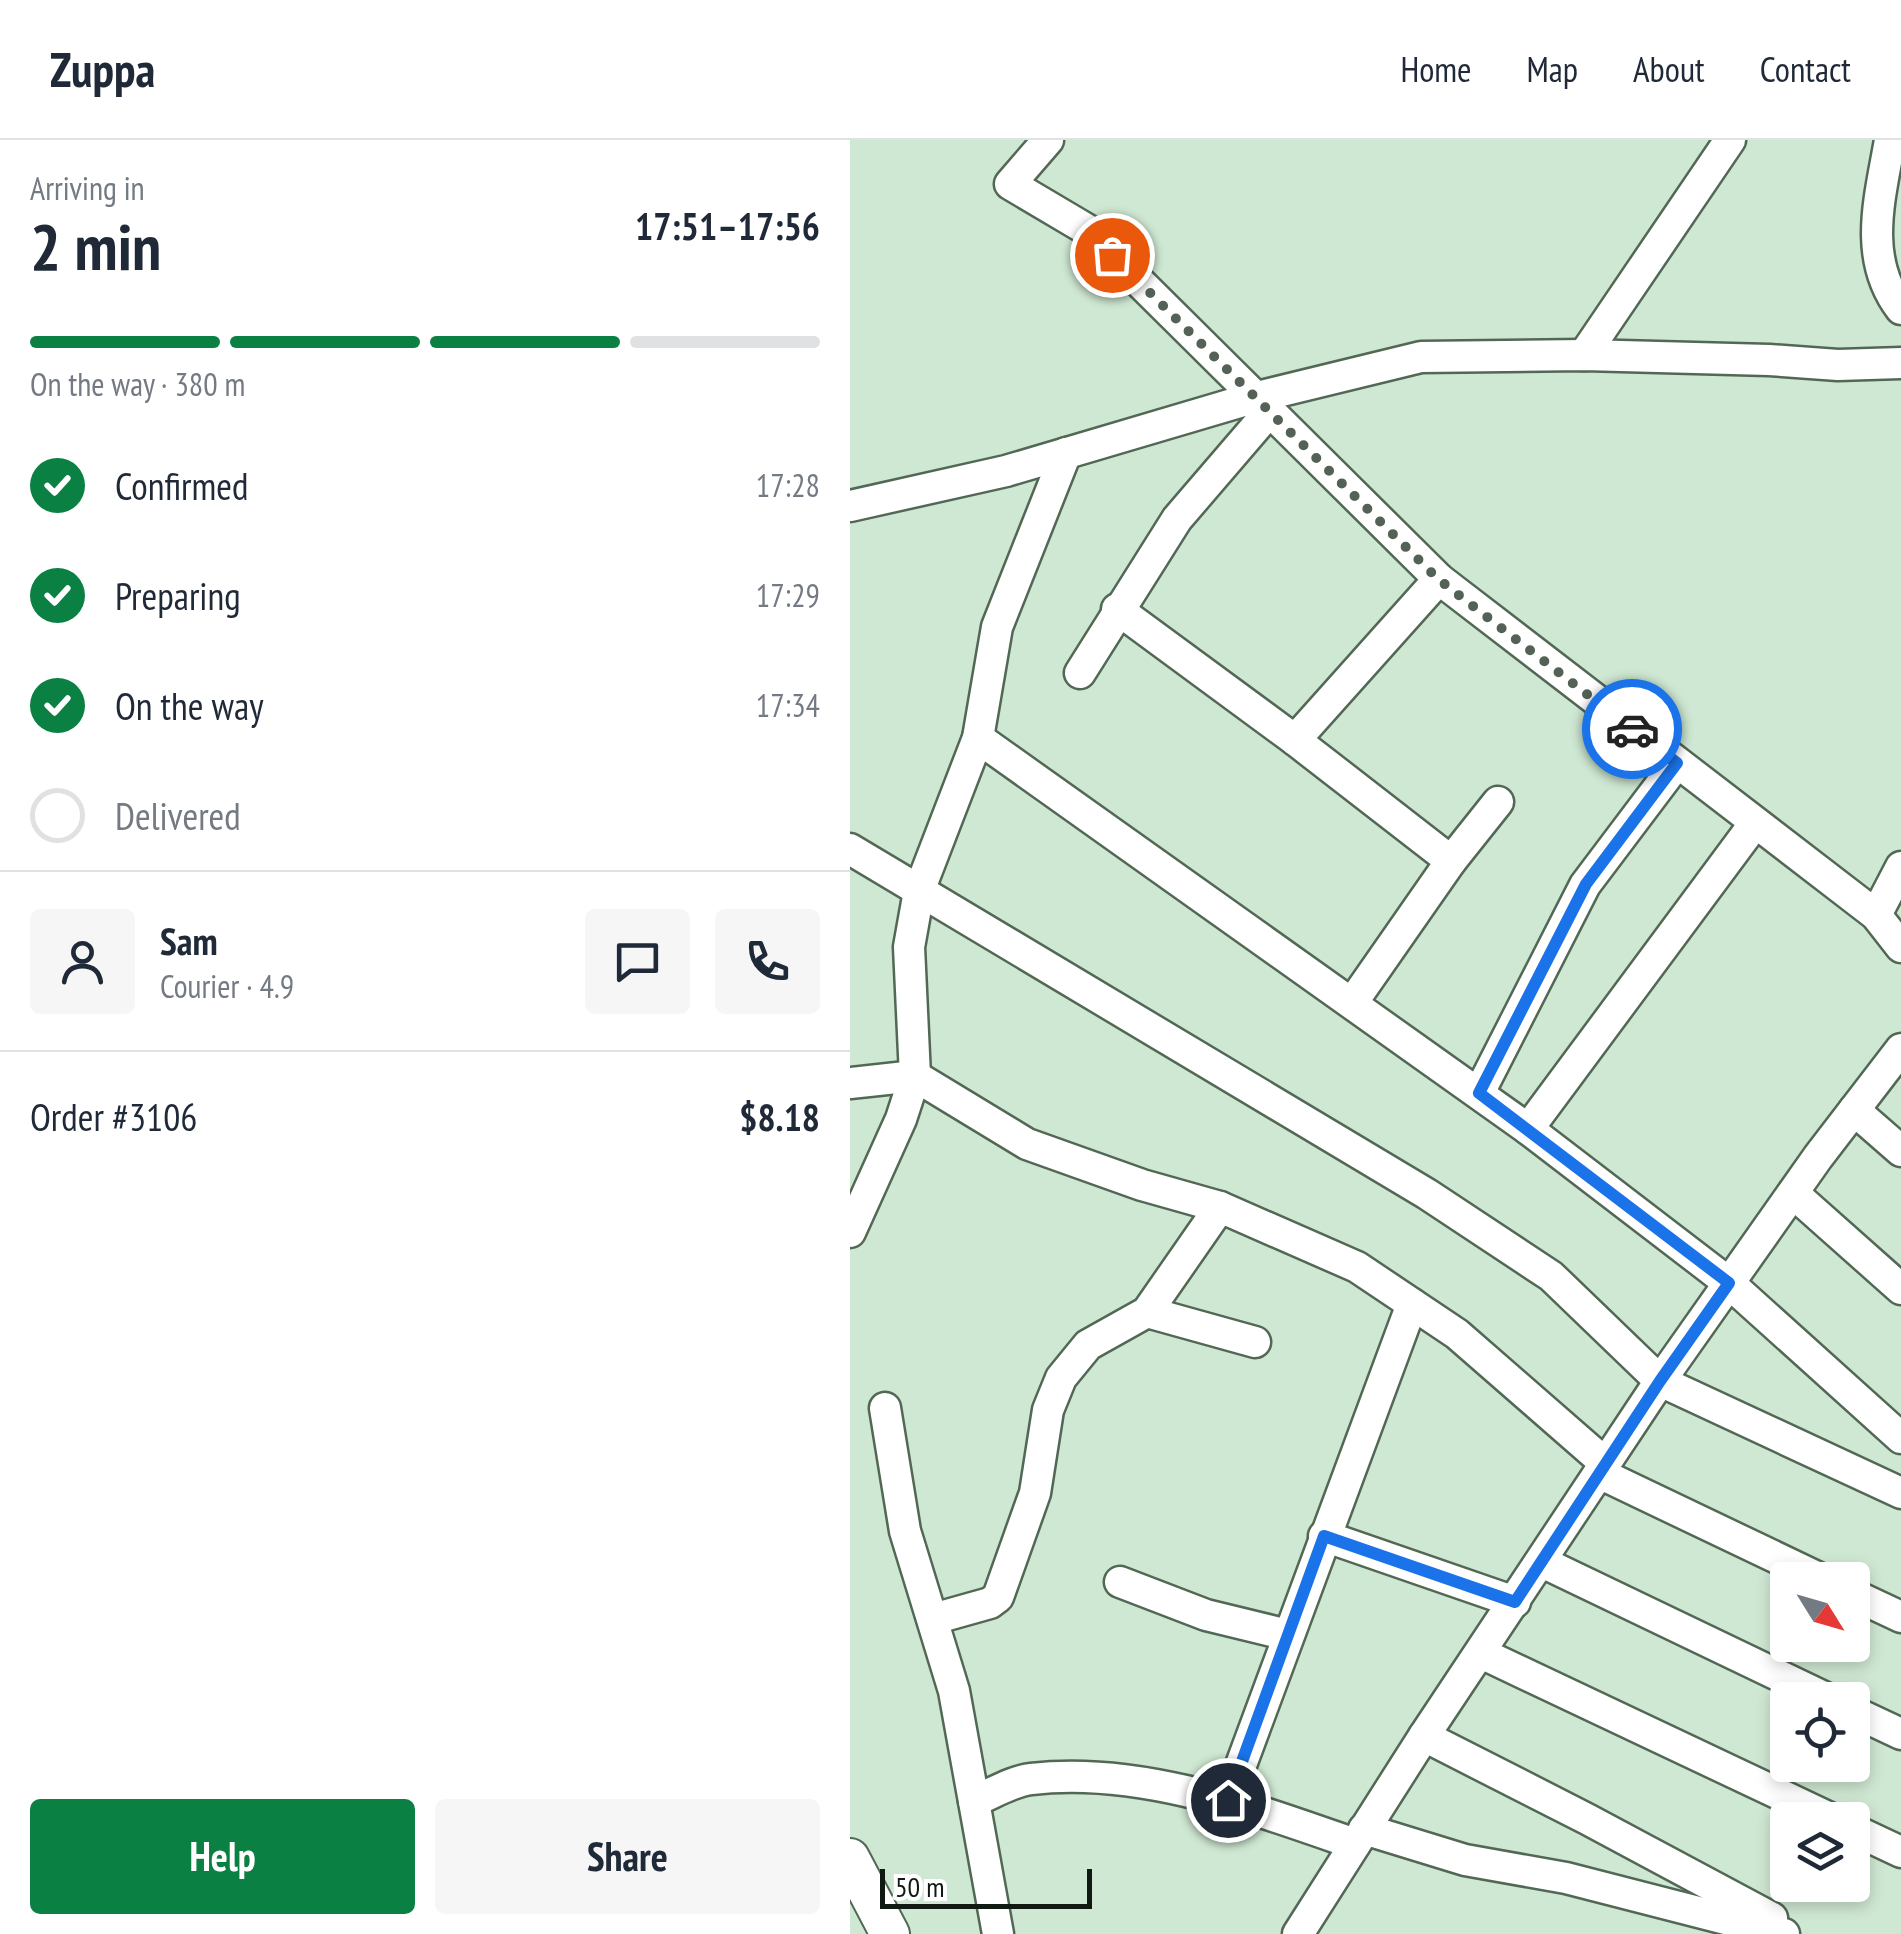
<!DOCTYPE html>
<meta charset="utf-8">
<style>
:root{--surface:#fff;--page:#f6f6f7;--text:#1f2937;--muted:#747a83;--line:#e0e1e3;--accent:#0b8043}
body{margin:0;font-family:"PT Sans Narrow",sans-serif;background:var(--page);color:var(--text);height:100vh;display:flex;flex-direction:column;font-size:38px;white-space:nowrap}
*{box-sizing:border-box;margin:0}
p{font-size:32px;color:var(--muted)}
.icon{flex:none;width:55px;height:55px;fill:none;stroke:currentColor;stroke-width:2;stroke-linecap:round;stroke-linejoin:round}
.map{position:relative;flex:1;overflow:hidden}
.side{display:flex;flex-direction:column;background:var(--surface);width:850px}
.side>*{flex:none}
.needle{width:65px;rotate:127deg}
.fabs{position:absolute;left:920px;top:1422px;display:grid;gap:20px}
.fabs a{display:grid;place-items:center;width:100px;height:100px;border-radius:10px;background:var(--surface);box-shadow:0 5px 15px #0003;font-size:50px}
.scale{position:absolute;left:30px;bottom:25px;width:212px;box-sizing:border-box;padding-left:10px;border:5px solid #101912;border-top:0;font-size:28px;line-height:35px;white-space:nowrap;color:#101912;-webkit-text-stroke:8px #fff;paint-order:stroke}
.pin{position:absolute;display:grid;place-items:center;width:85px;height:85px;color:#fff;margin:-42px;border:5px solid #fff;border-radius:50%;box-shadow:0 2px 10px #0007}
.courier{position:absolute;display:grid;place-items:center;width:100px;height:100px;margin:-50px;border:8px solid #1a73e8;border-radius:50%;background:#fff;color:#222;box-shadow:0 2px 12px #0007}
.head em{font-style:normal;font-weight:700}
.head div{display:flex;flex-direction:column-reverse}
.head{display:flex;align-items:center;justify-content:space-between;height:170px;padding:0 30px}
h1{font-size:65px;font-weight:700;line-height:75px}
.bar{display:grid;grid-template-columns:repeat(4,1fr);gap:15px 10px;align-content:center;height:120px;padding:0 30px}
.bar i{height:12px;border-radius:8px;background:var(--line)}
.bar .current{background:var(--accent)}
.bar p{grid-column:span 4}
.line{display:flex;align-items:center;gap:25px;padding:0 30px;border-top:2px solid var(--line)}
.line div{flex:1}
.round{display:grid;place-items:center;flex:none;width:105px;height:105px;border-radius:10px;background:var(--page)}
ol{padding:0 30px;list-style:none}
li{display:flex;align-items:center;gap:30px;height:110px}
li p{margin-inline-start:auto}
li .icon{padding:10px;border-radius:50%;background:var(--accent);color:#fff;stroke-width:4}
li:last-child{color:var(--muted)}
li i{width:55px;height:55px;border:5px solid var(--line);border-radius:50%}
.action{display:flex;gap:20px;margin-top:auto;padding:20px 30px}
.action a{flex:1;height:115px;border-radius:10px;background:var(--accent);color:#fff;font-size:40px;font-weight:700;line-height:115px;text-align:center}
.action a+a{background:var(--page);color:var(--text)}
header{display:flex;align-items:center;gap:60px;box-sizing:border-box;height:140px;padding:0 50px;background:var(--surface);border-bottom:2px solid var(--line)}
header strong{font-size:48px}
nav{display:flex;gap:55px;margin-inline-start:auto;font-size:35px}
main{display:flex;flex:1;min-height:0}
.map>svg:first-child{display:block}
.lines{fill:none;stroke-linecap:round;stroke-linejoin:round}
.minor-casing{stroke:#526855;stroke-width:35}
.tertiary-casing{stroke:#526855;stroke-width:42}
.minor{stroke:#fff;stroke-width:30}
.tertiary{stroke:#fff;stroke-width:38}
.done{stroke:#536156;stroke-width:10;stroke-dasharray:0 18}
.route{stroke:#1a73e8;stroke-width:12}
</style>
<header>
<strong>Zuppa</strong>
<nav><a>Home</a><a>Map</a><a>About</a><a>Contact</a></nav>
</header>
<main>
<section class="side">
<div class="head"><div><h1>2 min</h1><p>Arriving in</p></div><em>17:51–17:56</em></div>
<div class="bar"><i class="current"></i><i class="current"></i><i class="current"></i><i></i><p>On the way · 380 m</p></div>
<ol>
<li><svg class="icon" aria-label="check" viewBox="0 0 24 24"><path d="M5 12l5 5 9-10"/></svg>Confirmed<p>17:28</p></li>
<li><svg class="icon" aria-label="check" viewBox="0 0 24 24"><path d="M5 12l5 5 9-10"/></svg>Preparing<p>17:29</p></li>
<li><svg class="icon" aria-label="check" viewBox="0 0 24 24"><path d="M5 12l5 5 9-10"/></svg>On the way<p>17:34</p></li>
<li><i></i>Delivered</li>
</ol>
<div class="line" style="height:180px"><a class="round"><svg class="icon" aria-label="person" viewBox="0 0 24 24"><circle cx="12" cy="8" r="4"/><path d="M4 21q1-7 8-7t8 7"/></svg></a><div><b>Sam</b><p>Courier · 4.9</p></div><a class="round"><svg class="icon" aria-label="chat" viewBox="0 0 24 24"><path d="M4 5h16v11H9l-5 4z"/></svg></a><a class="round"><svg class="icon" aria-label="phone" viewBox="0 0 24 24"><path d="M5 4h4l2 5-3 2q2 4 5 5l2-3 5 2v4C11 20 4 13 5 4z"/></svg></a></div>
<div class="line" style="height:130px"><div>Order #3106</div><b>$8.18</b></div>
<div class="action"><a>Help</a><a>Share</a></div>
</section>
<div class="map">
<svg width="1051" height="1794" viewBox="0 0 1051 1794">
<rect width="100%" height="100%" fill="#cfe8d3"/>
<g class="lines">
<defs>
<g id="minor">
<polyline points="198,0 160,44 236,89 589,439 1026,775 1051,807"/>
<path d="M1040,0C1030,58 1012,118 1051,169"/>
<polyline points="734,215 880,0"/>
<polyline points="0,366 156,331 403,258 571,217 734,215 919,220 988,225 1051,223"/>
<polyline points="267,469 445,600 601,721"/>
<polyline points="230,533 327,379 418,273"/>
<polyline points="128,598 678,989 879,1143 1051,1298"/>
<polyline points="445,600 589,439"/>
<polyline points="0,709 577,1054 701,1136 810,1241 1051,1353"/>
<polyline points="1026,775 1051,727"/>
<polyline points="502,863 601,721 648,662"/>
<polyline points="0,943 65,936 177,1004 292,1045 370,1067 507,1127 607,1194 756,1324"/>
<polyline points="629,953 735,745 827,623"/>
<polyline points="1004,970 1051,1011"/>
<polyline points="678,989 905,683"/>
<polyline points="943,1053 1051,1149"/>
<polyline points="0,1092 51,979 65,936 59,807 69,751 128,598 147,487 216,313"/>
<polyline points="297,1172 405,1202"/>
<polyline points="35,1268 55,1391 104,1551 148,1794"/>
<polyline points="749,1333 973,1440"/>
<polyline points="474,1396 665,1462"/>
<polyline points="692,1422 980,1560"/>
<polyline points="270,1442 356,1475 438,1495"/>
<polyline points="1002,1454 1051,1477"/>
<polyline points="83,1479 140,1463 148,1457 185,1353 198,1270 211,1238 238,1205 297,1172 370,1067"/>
<polyline points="631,1513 984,1680"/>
<polyline points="1002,1571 1051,1594"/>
<polyline points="574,1596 737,1679 922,1778"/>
<polyline points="378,1660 562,1164"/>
<path d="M124,1661C142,1654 162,1641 181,1639C290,1626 404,1669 505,1704"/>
<polyline points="514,1689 615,1720 716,1738 934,1794"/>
<polyline points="1002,1689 1051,1712"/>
<polyline points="448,1794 574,1596 810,1241 968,1017 1051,909"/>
</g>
<polyline id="tertiary" points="0,1718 40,1794"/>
</defs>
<use href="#minor" class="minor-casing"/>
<use href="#tertiary" class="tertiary-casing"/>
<use href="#minor" class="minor"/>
<use href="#tertiary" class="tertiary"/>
</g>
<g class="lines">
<polyline class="done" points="262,115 588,439 782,589"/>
<polyline class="route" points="378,1660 474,1396 665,1462 810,1241 879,1143 629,953 736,744 827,623 782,589"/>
</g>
</svg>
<div class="fabs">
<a><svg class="needle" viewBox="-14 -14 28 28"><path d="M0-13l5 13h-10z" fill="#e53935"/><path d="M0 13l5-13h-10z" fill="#747a83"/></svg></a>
<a><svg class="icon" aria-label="locate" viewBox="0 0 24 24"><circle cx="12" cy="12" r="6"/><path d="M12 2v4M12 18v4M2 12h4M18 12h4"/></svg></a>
<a><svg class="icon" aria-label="layers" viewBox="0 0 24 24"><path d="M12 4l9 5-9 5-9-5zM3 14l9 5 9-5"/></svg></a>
</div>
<div class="scale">50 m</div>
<div class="pin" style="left:262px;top:115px;background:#ea580c"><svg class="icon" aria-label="bag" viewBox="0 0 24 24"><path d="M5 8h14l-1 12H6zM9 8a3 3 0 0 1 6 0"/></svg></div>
<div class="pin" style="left:378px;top:1660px;background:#1f2937"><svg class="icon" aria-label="home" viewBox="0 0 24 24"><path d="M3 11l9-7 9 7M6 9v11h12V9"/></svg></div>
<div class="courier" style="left:782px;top:589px"><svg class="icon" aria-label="car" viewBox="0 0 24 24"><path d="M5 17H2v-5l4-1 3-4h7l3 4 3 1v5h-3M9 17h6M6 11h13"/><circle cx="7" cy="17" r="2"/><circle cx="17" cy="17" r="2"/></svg></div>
</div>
</main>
